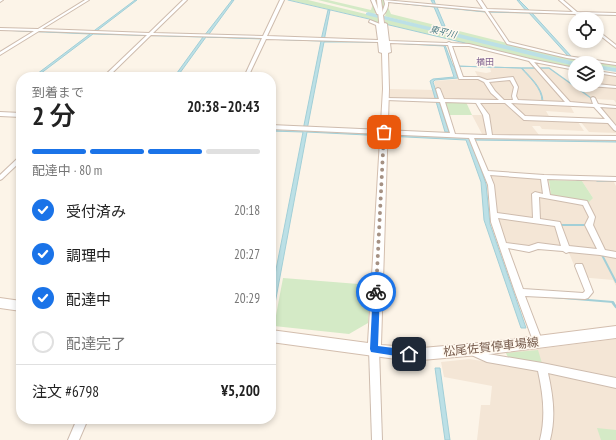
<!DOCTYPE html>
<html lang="ja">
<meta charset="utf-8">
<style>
:root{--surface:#fff;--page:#f2f2f2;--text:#222;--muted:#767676;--line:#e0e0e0;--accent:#1a73e8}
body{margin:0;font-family:"PT Sans Narrow","Noto Sans JP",sans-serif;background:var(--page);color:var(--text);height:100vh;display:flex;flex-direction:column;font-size:15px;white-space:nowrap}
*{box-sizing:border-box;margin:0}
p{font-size:13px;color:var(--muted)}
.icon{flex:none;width:22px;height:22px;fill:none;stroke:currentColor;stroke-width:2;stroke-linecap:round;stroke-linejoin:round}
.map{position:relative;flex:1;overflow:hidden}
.panel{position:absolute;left:16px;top:72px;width:260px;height:352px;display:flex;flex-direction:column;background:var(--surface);border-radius:16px;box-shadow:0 2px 6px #0003}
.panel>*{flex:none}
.tools{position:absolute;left:568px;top:12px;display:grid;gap:8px}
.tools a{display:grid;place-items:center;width:36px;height:36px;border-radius:50%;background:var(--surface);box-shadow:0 2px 6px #0003;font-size:20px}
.pin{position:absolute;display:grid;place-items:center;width:34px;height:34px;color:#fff;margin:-17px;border-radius:8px;box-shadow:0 2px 6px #0006}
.courier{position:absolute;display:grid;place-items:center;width:40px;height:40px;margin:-20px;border:3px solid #1a73e8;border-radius:50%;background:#fff;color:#222;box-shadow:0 1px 5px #0007}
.head em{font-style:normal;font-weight:600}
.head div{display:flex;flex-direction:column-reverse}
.head{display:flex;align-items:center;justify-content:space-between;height:68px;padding:0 16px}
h1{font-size:26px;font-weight:600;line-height:30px}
.bar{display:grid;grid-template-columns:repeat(4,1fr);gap:6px 4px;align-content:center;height:48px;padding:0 16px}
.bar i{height:5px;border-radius:3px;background:var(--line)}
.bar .on{background:var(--accent)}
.bar p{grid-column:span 4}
.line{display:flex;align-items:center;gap:10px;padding:0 16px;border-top:1px solid var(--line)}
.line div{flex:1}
ol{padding:0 16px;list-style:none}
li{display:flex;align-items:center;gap:12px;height:44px}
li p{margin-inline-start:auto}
li .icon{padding:4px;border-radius:50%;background:var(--accent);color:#fff;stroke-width:4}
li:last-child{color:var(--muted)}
li i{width:22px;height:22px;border:2px solid var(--line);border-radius:50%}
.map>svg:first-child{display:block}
.residential{fill:#f4e6d6;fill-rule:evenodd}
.green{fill:#d4eac6}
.water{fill:#bce0e6;stroke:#a2cfd7}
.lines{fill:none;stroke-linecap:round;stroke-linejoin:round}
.stream-far3{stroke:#a2cfd7;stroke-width:1}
.stream-far2{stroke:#a2cfd7;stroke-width:1.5}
.stream-far1{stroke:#a2cfd7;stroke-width:2}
.stream{stroke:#a2cfd7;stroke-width:2.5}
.river{fill:#bce0e6;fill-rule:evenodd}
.street-casing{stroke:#cebcae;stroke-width:2}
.secondary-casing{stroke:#d3beae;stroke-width:2}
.street{fill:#fff;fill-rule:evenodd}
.secondary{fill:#fff;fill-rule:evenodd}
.route{fill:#1a73e8}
.done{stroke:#a59183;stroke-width:4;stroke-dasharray:0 7.2}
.labels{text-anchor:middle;stroke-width:3;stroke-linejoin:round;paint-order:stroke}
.far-water-label{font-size:9px;font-style:italic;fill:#437782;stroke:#fff8ee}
.far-neighbourhood-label{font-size:9px;fill:#836492;stroke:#fff8ee}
.near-street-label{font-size:12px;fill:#765b4c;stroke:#fff8ee}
</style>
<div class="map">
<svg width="616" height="440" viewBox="0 0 616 440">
<rect width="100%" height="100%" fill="#fcf4e8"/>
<g class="residential">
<path d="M490,68H550L577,88L590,89L587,85H597V73L616,75V103L614,100L595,99L599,104L616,106V124H614L616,133L589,132L580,121L578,122L584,131L542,129L540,126H532L539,135L482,134L472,115H484L476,102L389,100L390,89L436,90L434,82L435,81L462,79V77H478L475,71L486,73L491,72ZM570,105L595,107L605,119L550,118L546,111L574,113Z"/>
<polygon points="489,175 549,180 551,195 593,198 582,181 614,182 616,186 616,286 613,280 579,277 569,253 540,249 531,251 508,248 495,213"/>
<polygon points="616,339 616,440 477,440 481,405 490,405 492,386 444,377 441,362 469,359 508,365 509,359 506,353"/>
</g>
<g class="green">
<polygon points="289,0 308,0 378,17 379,23 370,19"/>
<polygon points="318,0 328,0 371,10 374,0 385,0 391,14 551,54 616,65 616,68 597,66 597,63 577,63 559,60 384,16 386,15 383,12 379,11 374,14"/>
<polygon points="385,19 575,65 575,69 385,24"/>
<polygon points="444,102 466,102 472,115 449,115"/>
<polygon points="549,180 582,181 593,198 588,203 551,195"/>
<polygon points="283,278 371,285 368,323 349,334 274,326"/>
<polygon points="538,350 542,363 509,359 506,353"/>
<polygon points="597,428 616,430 616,440 601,440"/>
</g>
<g class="water">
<polygon points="135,0 137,0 94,33 204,36 232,0 234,0 207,37 321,40 328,10 330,10 324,41 378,42 324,42 307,130 476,138 616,140 616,142 471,140 486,184 490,224 526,328 521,328 484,220 481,182 466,140 307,132 271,325 271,295 303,132 271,131 271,128 303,130 321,41 206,37 177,77 174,77 203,37 93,34 36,77 33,77 90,34 0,30 91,33"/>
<polygon points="431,0 434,0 436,6 485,11 527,12 517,0 519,0 531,12 616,15 532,13 571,56 568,56 529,13 485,12 437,7 445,26 442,26 434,7 388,2 434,6"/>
<path d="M389,43L445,45L453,66L522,68C530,77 543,88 543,102L542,101C542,88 529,77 521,68L454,66L458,78L435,80L433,82L449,132H445L430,81L433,79L454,77L444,46Z"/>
<polygon points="435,368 440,368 450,440 445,440"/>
</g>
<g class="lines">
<g class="stream-far3">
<polyline points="288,0 369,19 378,23"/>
<polyline points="385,24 465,43"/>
</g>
<g class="stream-far2">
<polyline points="522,68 536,68"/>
<polyline points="539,68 549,68 591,98 592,101"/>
<polyline points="577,180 590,180"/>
<polyline points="597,181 616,181"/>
</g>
<g class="stream-far1">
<polyline points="559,225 586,225"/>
<polyline points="601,253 616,282"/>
<polyline points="551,297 613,302 614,304"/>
</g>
<polyline class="stream" points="613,303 616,307"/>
<g class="river">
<polygon points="368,12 575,62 578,63 575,63 575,66 366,15 366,13"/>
<polygon points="597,65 616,68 616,72 597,69"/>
</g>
<defs>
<g id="street">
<polygon points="0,0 3,0 0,2"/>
<path d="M85,0H89L42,29L149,33L183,0H187L153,33L263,36L280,0H284L267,36L378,40L376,25L369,22L370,20L380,24L383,51H387L383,24L385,23L387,24L389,41L447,43L449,42L451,43L469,44L530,59L575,68V70L534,62L570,102L593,104L591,98L593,97L595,98L598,104L616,106V108L600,107L616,126V131L614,130L608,123L524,120L505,103H480L489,115L492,135L616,136V140L474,138L488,171L544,175L616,177V181L547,179L550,195L587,201L595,217L593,225L605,250L616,252V258L600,255L569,252L566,253L563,251L538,249L529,252L508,248L523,289L583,293L585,291L575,266L576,264H582L583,266L593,292L588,298L585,299L525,296L543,343L541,346L538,347L535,346L515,292L491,222L488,185L469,138L271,129V125L450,133L440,102L386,100L384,99L386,98L439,99L436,89L438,88L440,89L444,99L499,100L491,93L484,82L478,79H459L448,45L390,43L391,52L385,54L379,52L378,42L266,39L248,77H244L262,38L151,35L108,77H103L147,35L39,31L0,55V52L34,31L0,30V28L38,29ZM452,46H469L529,61L565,102L518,100L516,96L518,87L513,77L487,80L479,77H463ZM510,80L514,87L512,96L513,100H504L495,91L489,82ZM445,102L476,103L483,115L487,135L455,134ZM511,103L594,107L605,119L525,116ZM490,175L541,179L543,194L535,192L532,194L533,218L497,213L494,185ZM539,197L583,205L589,217L585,225L597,249L569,246L560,222L540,219ZM498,218L555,226L561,246L538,243L529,246L506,243Z"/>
<path d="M371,0H375L379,12L382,13L385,4L384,0L483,9L477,0H481L487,9L573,12L559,0H563L577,12L616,13V15L579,14L585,19H581L575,14L488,11L509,42L567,56L616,63V65L567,58L507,44L485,11L388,2C389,6 386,13 383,15L377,14Z"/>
<polygon points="597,30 616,45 616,48 597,33"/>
<polygon points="597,71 616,74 616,76 597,73"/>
<polygon points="597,84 616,86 616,88 589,86 587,85"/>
<polygon points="0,112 21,113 21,117 0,116"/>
<polygon points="21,156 21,161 2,179 0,180 0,175 19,157"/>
<polygon points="374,345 377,346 379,349 382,440 372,440 369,349 371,346"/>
<path d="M470,346L488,354L542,363L616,378V388L548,373C553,396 556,417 550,440H540C546,416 543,394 538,371L487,362L467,353L465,350L467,347Z"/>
<polygon points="77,419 88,419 79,440 68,440"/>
</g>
<g id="secondary">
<polygon points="377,0 381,0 388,53 389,89 381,345 422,348 490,342 616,326 616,338 490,354 422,360 396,359 271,342 271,330 368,343 383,89 382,53"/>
<polygon points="0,298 21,301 21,311 0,308"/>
</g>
</defs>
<use href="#street" class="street-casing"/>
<use href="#secondary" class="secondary-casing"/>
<use href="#street" class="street"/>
<use href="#secondary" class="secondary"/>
</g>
<polygon class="route" points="373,289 376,289 380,292 378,346 409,350 412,351 414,354 412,356 409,358 371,352 370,349"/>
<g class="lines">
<polyline class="done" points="376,292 384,132"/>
</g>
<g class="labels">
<g class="far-water-label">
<text transform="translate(443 32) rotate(14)" y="3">東平川</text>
</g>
<g class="far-neighbourhood-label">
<text x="485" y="65">楢田</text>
</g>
<g class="near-street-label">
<text transform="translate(491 347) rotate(-6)" y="4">松尾佐賀停車場線</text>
</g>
</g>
</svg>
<div class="tools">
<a><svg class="icon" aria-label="locate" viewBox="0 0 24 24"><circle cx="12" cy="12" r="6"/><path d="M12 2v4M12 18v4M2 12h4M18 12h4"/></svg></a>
<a><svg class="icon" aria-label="layers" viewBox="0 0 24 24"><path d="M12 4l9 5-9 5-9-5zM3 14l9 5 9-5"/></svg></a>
</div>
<div class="pin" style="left:384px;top:132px;background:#ea580c"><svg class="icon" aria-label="bag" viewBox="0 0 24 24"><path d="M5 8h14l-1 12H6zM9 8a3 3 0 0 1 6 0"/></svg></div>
<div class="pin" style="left:409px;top:354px;background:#1f2937"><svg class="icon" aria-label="home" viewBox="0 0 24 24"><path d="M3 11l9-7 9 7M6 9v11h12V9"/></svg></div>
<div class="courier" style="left:376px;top:292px"><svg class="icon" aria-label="bike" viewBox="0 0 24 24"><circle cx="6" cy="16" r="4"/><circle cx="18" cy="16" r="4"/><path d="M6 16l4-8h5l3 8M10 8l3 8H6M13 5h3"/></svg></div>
<section class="panel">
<div class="head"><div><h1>2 分</h1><p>到着まで</p></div><em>20:38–20:43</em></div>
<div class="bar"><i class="on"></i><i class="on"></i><i class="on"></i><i></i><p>配達中 · 80 m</p></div>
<ol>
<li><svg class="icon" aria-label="check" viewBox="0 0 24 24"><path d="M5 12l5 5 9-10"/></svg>受付済み<p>20:18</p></li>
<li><svg class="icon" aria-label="check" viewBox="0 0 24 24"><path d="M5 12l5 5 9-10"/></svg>調理中<p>20:27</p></li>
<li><svg class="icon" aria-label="check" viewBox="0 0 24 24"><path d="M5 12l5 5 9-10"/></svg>配達中<p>20:29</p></li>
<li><i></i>配達完了</li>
</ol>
<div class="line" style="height:52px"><div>注文 #6798</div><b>¥5,200</b></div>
</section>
</div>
